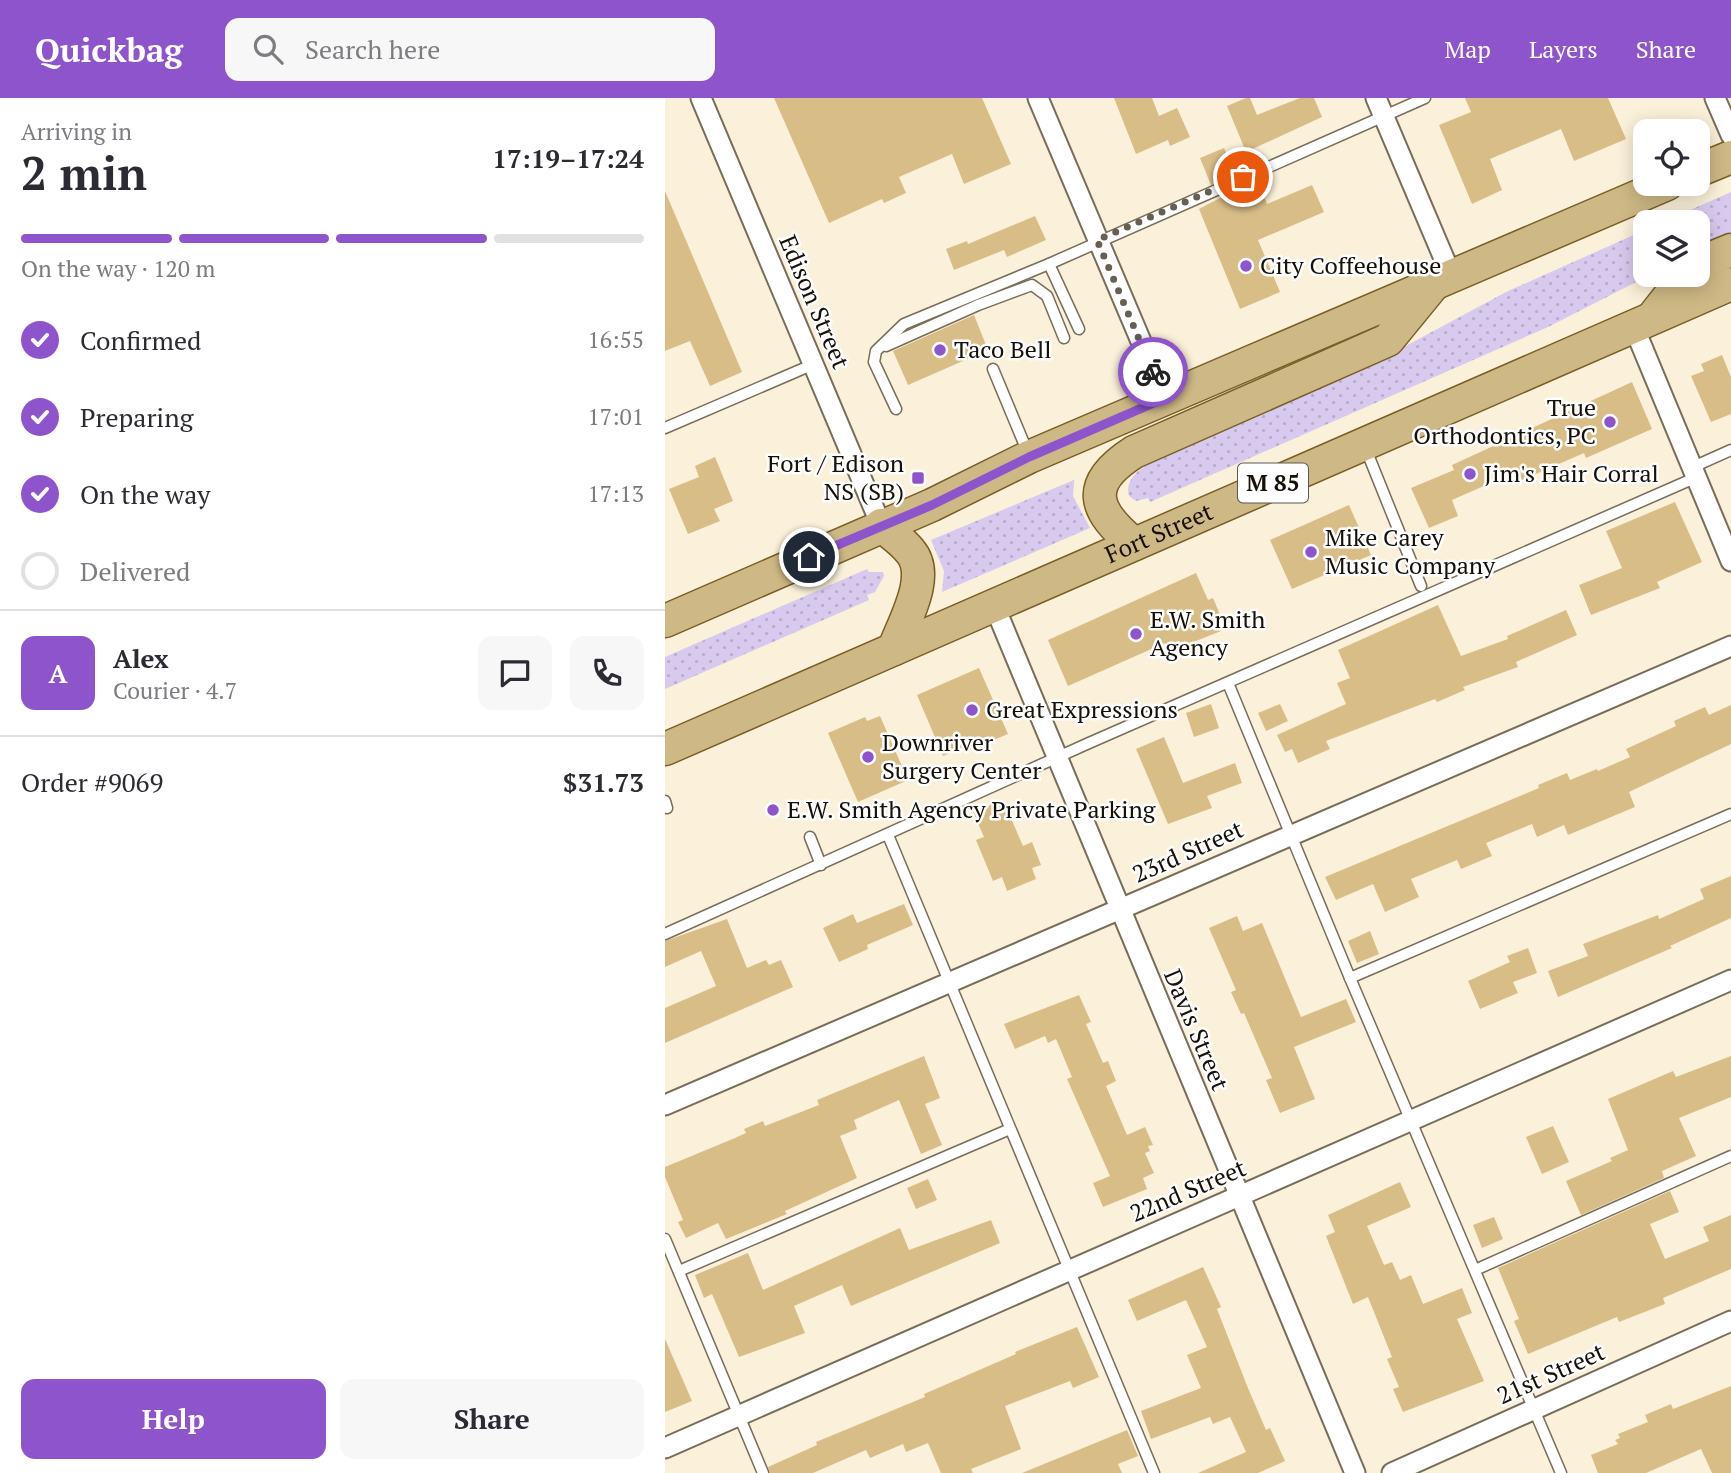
<!DOCTYPE html>
<meta charset="utf-8">
<style>
:root{--surface:#fff;--page:#f7f7f7;--text:#2b2b33;--muted:#7c7c81;--line:#e1e1e2;--accent:#8d54cb}
body{margin:0;font-family:"PT Serif",serif;background:var(--page);color:var(--text);height:100vh;display:flex;flex-direction:column;font-size:26px;white-space:nowrap}
*{box-sizing:border-box;margin:0}
p{font-size:23px;color:var(--muted)}
.icon{flex:none;width:38px;height:38px;fill:none;stroke:currentColor;stroke-width:2;stroke-linecap:round;stroke-linejoin:round}
.map{position:relative;flex:1;overflow:hidden}
.panel{display:flex;flex-direction:column;background:var(--surface);width:665px}
.panel>*{flex:none}
.fabs{position:absolute;left:968px;top:21px;display:grid;gap:14px}
.fabs a{display:grid;place-items:center;width:77px;height:77px;border-radius:14px;background:var(--surface);box-shadow:0 4px 18px #0003;font-size:35px}
.pin{position:absolute;display:grid;place-items:center;width:60px;height:60px;color:#fff;margin:-30px;border:4px solid #fff;border-radius:50%;box-shadow:0 2px 7px #0007}
.courier{position:absolute;display:grid;place-items:center;width:70px;height:70px;margin:-35px;border:5px solid #8d54cb;border-radius:50%;background:#fff;color:#222;box-shadow:0 2px 9px #0007}
.head em{font-style:normal;font-weight:700}
.head div{display:flex;flex-direction:column-reverse}
.head{display:flex;align-items:center;justify-content:space-between;height:119px;padding:0 21px}
h1{font-size:46px;font-weight:700;line-height:52px}
.bar{display:grid;grid-template-columns:repeat(4,1fr);gap:10px 7px;align-content:center;height:84px;padding:0 21px}
.bar i{height:9px;border-radius:5px;background:var(--line)}
.bar .active{background:var(--accent)}
.bar p{grid-column:span 4}
.line{display:flex;align-items:center;gap:18px;padding:0 21px;border-top:2px solid var(--line)}
.line div{flex:1}
.round{display:grid;place-items:center;flex:none;width:74px;height:74px;border-radius:14px;background:var(--page)}
ol{padding:0 21px;list-style:none}
li{display:flex;align-items:center;gap:21px;height:77px}
li p{margin-inline-start:auto}
li .icon{padding:7px;border-radius:50%;background:var(--accent);color:#fff;stroke-width:4}
li:last-child{color:var(--muted)}
li i{width:38px;height:38px;border:4px solid var(--line);border-radius:50%}
.action{display:flex;gap:14px;margin-top:auto;padding:14px 21px}
.action a{flex:1;height:80px;border-radius:14px;background:var(--accent);color:#fff;font-size:28px;font-weight:700;line-height:80px;text-align:center}
.action a+a{background:var(--page);color:var(--text)}
header{display:flex;align-items:center;gap:42px;box-sizing:border-box;height:98px;padding:0 35px;background:var(--accent);color:#fff}
header strong{font-size:33px}
nav{display:flex;gap:38px;margin-inline-start:auto;font-size:24px}
.search{width:490px;height:63px;background:var(--page);display:flex;align-items:center;gap:18px;box-sizing:border-box;padding:0 24px;border-radius:14px;color:var(--muted);font-size:26px}
main{display:flex;flex:1;min-height:0}
.map>svg:first-child{display:block}
.grass{fill:url(#grass-dots)}
.building{fill:#d9bd87}
.lines{fill:none;stroke-linecap:round;stroke-linejoin:round}
.service-casing{stroke:#776d59;stroke-width:13}
.minor-casing{stroke:#776d59;stroke-width:23}
.primary-casing{stroke:#785e25;stroke-width:35}
.service{stroke:#fff;stroke-width:10}
.minor{stroke:#fff;stroke-width:19}
.primary{stroke:#ceb885;stroke-width:32}
.done{stroke:#665f52;stroke-width:7;stroke-dasharray:0 12.6}
.route{stroke:#8d54cb;stroke-width:9}
.poi-dot{fill:#8d54cb;stroke:#fefefe;stroke-width:2.5}
.labels{text-anchor:middle;stroke-width:5;stroke-linejoin:round;paint-order:stroke}
.shield{fill:#fefefe;stroke:#5b5852;stroke-width:2}
.shield-label{font-size:23px;font-weight:bold;fill:#151109}
.poi-label{font-size:24px;fill:#151109;stroke:#fefefe;text-anchor:start}
.street-label{font-size:24px;fill:#151109;stroke:#fefefe}
</style>
<header>
<strong>Quickbag</strong>
<div class="search"><svg class="icon" aria-label="search" viewBox="0 0 24 24"><circle cx="10" cy="10" r="6"/><path d="M15 15l6 6"/></svg>Search here</div>
<nav><a>Map</a><a>Layers</a><a>Share</a></nav>
</header>
<main>
<section class="panel">
<div class="head"><div><h1>2 min</h1><p>Arriving in</p></div><em>17:19–17:24</em></div>
<div class="bar"><i class="active"></i><i class="active"></i><i class="active"></i><i></i><p>On the way · 120 m</p></div>
<ol>
<li><svg class="icon" aria-label="check" viewBox="0 0 24 24"><path d="M5 12l5 5 9-10"/></svg>Confirmed<p>16:55</p></li>
<li><svg class="icon" aria-label="check" viewBox="0 0 24 24"><path d="M5 12l5 5 9-10"/></svg>Preparing<p>17:01</p></li>
<li><svg class="icon" aria-label="check" viewBox="0 0 24 24"><path d="M5 12l5 5 9-10"/></svg>On the way<p>17:13</p></li>
<li><i></i>Delivered</li>
</ol>
<div class="line" style="height:126px"><b class="round" style="background:var(--accent);color:#fff">A</b><div><b>Alex</b><p>Courier · 4.7</p></div><a class="round"><svg class="icon" aria-label="chat" viewBox="0 0 24 24"><path d="M4 5h16v11H9l-5 4z"/></svg></a><a class="round"><svg class="icon" aria-label="phone" viewBox="0 0 24 24"><path d="M5 4h4l2 5-3 2q2 4 5 5l2-3 5 2v4C11 20 4 13 5 4z"/></svg></a></div>
<div class="line" style="height:91px"><div>Order #9069</div><b>$31.73</b></div>
<div class="action"><a>Help</a><a>Share</a></div>
</section>
<div class="map">
<svg width="1066" height="1375" viewBox="0 0 1066 1375">
<defs>
<pattern id="grass-dots" width="8" height="8" patternUnits="userSpaceOnUse" patternTransform="scale(1.75)"><rect width="8" height="8" fill="#d8caee"/><path d="M2 2h.1M6 6h.1" fill="none" stroke="#b8accb" stroke-width="1.8" stroke-linecap="round"/></pattern>
</defs>
<rect width="100%" height="100%" fill="#fbf0d9"/>
<g class="grass">
<polygon points="1066,94 1066,139 1033,154 1032,124 998,124"/>
<path d="M980,132V177H985L883,229L485,404L483,400L471,403L464,398C459,379 479,368 494,361L492,356L735,251L843,193Z"/>
<polygon points="409,382 408,398 425,430 277,494 279,473 266,442"/>
<polygon points="202,471 204,474 218,474 219,478 210,494 202,497 204,502 0,591 0,559"/>
</g>
<g class="building">
<polygon points="109,0 317,0 346,66 299,86 287,56 234,79 241,95 219,105 217,101 164,125"/>
<polygon points="449,0 487,0 494,18 512,10 525,39 505,48 503,42 471,56"/>
<polygon points="581,0 585,0 592,17 635,0 649,0 657,19 581,54 562,8"/>
<polygon points="800,0 943,0 961,41 909,63 896,31 825,61 837,92 807,106 774,27 806,14"/>
<polygon points="559,50 570,76 546,87 535,60"/>
<polygon points="647,87 659,114 593,142 615,194 575,211 534,111 576,89 581,102 598,95 602,106"/>
<polygon points="0,93 77,274 45,288 25,243 0,253"/>
<polygon points="370,118 381,142 342,159 339,152 289,172 281,151 302,143 303,146"/>
<polygon points="309,217 323,252 243,287 228,253"/>
<polygon points="1057,257 1066,279 1066,316 1046,324 1026,278 1039,273 1036,266"/>
<polygon points="967,284 987,331 921,360 919,355 857,382 853,373 787,402 793,418 764,430 746,390 789,372 787,367"/>
<polygon points="50,359 68,403 49,411 55,423 23,436 4,391 34,379 30,368"/>
<polygon points="1010,404 1037,464 992,484 995,490 926,517 914,487 957,470 941,433"/>
<polygon points="684,407 706,457 627,491 605,442"/>
<polygon points="531,475 543,502 548,500 561,531 526,545 529,551 507,561 500,545 403,588 383,542"/>
<polygon points="773,507 796,558 843,541 842,538 901,512 912,537 851,564 853,569 798,589 800,592 772,604 770,601 661,643 665,651 633,665 627,651 620,654 612,637 681,606 672,585 685,580 673,552"/>
<polygon points="314,570 343,636 300,654 298,649 278,658 252,597"/>
<polygon points="546,606 554,630 529,639 521,615"/>
<polygon points="615,606 623,623 601,633 593,615"/>
<polygon points="1066,607 1066,646 964,694 970,709 903,737 899,727 872,739 867,726 821,745 827,758 796,771 792,762 746,781 754,799 720,814 708,786 671,802 660,779 874,690 873,687 902,675 905,682 932,671 933,673 965,659 961,651 1011,628 1009,623 1040,609 1044,617"/>
<polygon points="215,618 243,682 193,704 163,635 200,619 202,623"/>
<polygon points="499,639 518,685 570,665 577,685 542,698 547,710 503,726 471,651"/>
<polygon points="338,702 358,748 367,744 376,767 367,770 371,781 342,793 337,779 328,783 311,742 319,739 308,714"/>
<polygon points="1066,778 1066,820 1005,848 1007,850 893,899 883,873 923,858 918,846 993,817 994,821 1039,801 1035,791"/>
<polygon points="239,806 248,827 202,847 203,851 174,864 158,830 188,816 192,825"/>
<polygon points="572,818 578,833 597,825 636,919 681,901 691,924 629,949 650,1001 615,1015 601,982 607,980 579,915 576,916 566,894 571,892 544,830"/>
<polygon points="62,821 82,870 101,862 104,867 116,862 128,889 0,945 0,910 51,888 36,853 0,869 0,843"/>
<polygon points="705,833 714,856 692,865 683,843"/>
<polygon points="863,850 872,875 848,884 853,895 815,911 803,883 845,864 842,858"/>
<polygon points="414,897 426,924 421,926 438,965 443,963 451,983 441,988 462,1037 480,1029 488,1047 483,1048 485,1053 480,1055 489,1075 478,1080 482,1091 438,1109 428,1085 445,1078 402,981 407,979 391,941 383,945 380,938 350,951 339,926"/>
<polygon points="259,958 275,1000 260,1006 277,1047 256,1056 234,1002 189,1022 192,1031 175,1038 192,1080 120,1113 122,1116 61,1141 53,1125 21,1140 13,1124 18,1122 0,1079 0,1069 70,1040 81,1035 79,1031 98,1023 100,1028 154,1007 152,1002"/>
<polygon points="1066,958 1066,999 1014,1020 1031,1058 997,1073 999,1080 916,1117 901,1083 947,1063 945,1060 963,1052 943,1001 1008,973 1011,979"/>
<polygon points="888,1028 904,1064 877,1076 861,1039"/>
<polygon points="263,1081 272,1102 251,1111 242,1090"/>
<polygon points="735,1084 746,1109 702,1128 719,1167 727,1164 735,1182 746,1177 758,1206 797,1190 807,1215 792,1221 819,1283 738,1314 728,1291 734,1289 722,1261 727,1259 703,1199 688,1206 661,1138 670,1134 663,1117"/>
<polygon points="1005,1093 1014,1114 985,1126 1000,1161 1044,1143 1038,1129 1066,1117 1066,1171 998,1200 1000,1206 954,1224 952,1219 863,1256 849,1223 854,1221 833,1170"/>
<polygon points="829,1119 838,1141 817,1150 808,1127"/>
<polygon points="326,1122 335,1145 186,1208 177,1187 129,1208 140,1235 74,1259 47,1196 39,1200 30,1177 83,1155 98,1192 235,1130 244,1152"/>
<polygon points="538,1169 556,1209 552,1211 583,1290 601,1332 605,1330 620,1363 593,1375 533,1375 581,1354 565,1319 548,1326 545,1319 486,1341 476,1313 536,1290 522,1257 542,1249 521,1202 472,1223 463,1202"/>
<polygon points="412,1229 434,1279 408,1290 405,1283 340,1308 356,1351 306,1371 308,1375 276,1375 263,1345 241,1354 238,1346 205,1360 201,1352 148,1375 105,1375 103,1369 152,1347 151,1344 260,1299 259,1296 351,1256 350,1254"/>
<polygon points="0,1241 27,1303 0,1314"/>
<polygon points="1066,1288 1066,1375 1047,1375 1036,1351 981,1375 933,1375 926,1357 953,1346 950,1342 955,1340 953,1336 983,1324 980,1317 1006,1306 1008,1311"/>
<polygon points="462,1332 473,1358 453,1366 457,1375 357,1375"/>
</g>
<g class="lines">
<defs>
<g id="service">
<polyline points="384,166 414,231"/>
<polyline points="221,248 313,207 367,187 382,198 399,240"/>
<polyline points="328,271 363,355"/>
<polyline points="231,311 209,264 211,253 239,226 384,166 760,0"/>
<polyline points="0,330 149,266"/>
<polyline points="700,349 756,488"/>
<polyline points="1028,369 1066,352"/>
<polyline points="563,585 685,880"/>
<polyline points="0,703 2,710"/>
<polyline points="223,737 489,1375"/>
<polyline points="145,739 156,767"/>
<polyline points="0,836 424,645 1032,379"/>
<polyline points="0,1141 98,1375"/>
<polyline points="810,1172 1066,1058"/>
<polyline points="14,1173 345,1031"/>
<polyline points="896,1375 685,880 1066,716"/>
</g>
<g id="minor">
<polyline points="36,0 216,427"/>
<polyline points="373,0 500,300"/>
<polyline points="711,0 786,177"/>
<polyline points="1050,0 1066,37"/>
<polyline points="968,227 1066,463"/>
<polyline points="329,507 690,1375"/>
<polyline points="0,1007 1066,548"/>
<polyline points="0,1350 1066,882"/>
<polyline points="727,1375 1066,1223"/>
</g>
<g id="primary">
<polyline points="1032,73 1066,59"/>
<polyline points="1032,166 1066,152"/>
<polyline points="991,215 1021,177"/>
<path d="M216,427C225,435 237,443 245,453C267,478 238,525 229,551"/>
<path d="M469,446C428,412 419,386 469,354L723,242L768,187"/>
<polyline points="0,523 267,407 364,359 1002,86"/>
<path id="s1" d="M0,651L1066,186"/>
</g>
</defs>
<use href="#service" class="service-casing"/>
<use href="#minor" class="minor-casing"/>
<use href="#primary" class="primary-casing"/>
<use href="#service" class="service"/>
<use href="#minor" class="minor"/>
<use href="#primary" class="primary"/>
</g>
<g class="lines">
<polyline class="done" points="488,274 432,142 578,79"/>
<polyline class="route" points="144,459 267,407 364,359 500,300 488,274"/>
</g>
<g class="poi-dot">
<circle cx="581" cy="168" r="7"/>
<circle cx="275" cy="252" r="7"/>
<circle cx="945" cy="324" r="7"/>
<circle cx="805" cy="376" r="7"/>
<rect x="246" y="373" width="14" height="14" rx="3.5"/>
<circle cx="646" cy="454" r="7"/>
<circle cx="471" cy="536" r="7"/>
<circle cx="307" cy="612" r="7"/>
<circle cx="203" cy="659" r="7"/>
<circle cx="108" cy="712" r="7"/>
</g>
<g class="labels">
<rect class="shield" x="573" y="365.5" width="70" height="39" rx="5"/>
<g class="shield-label">
<text x="608" y="393">M 85</text>
</g>
<g class="poi-label">
<text x="595" y="176">City Coffeehouse</text>
<text x="289" y="260">Taco Bell</text>
<text x="931" y="318" text-anchor="end">True<tspan x="931" dy="28">Orthodontics, PC</tspan></text>
<text x="239" y="374" text-anchor="end">Fort / Edison<tspan x="239" dy="28">NS (SB)</tspan></text>
<text x="819" y="384">Jim's Hair Corral</text>
<text x="660" y="448">Mike Carey<tspan x="660" dy="28">Music Company</tspan></text>
<text x="485" y="530">E.W. Smith<tspan x="485" dy="28">Agency</tspan></text>
<text x="321" y="620">Great Expressions</text>
<text x="217" y="653">Downriver<tspan x="217" dy="28">Surgery Center</tspan></text>
<text x="122" y="720">E.W. Smith Agency Private Parking</text>
</g>
<g class="street-label">
<text transform="translate(149 204) rotate(67)" y="8">Edison Street</text>
<text dy="8" stroke="none"><textPath href="#s1" startOffset="539">Fort Street</textPath></text>
<text transform="translate(523 754) rotate(-24)" y="8">23rd Street</text>
<text transform="translate(531 932) rotate(67)" y="8">Davis Street</text>
<text transform="translate(523 1093) rotate(-23)" y="8">22nd Street</text>
<text transform="translate(886 1276) rotate(-24)" y="8">21st Street</text>
</g>
</g>
</svg>
<div class="fabs">
<a><svg class="icon" aria-label="locate" viewBox="0 0 24 24"><circle cx="12" cy="12" r="6"/><path d="M12 2v4M12 18v4M2 12h4M18 12h4"/></svg></a>
<a><svg class="icon" aria-label="layers" viewBox="0 0 24 24"><path d="M12 4l9 5-9 5-9-5zM3 14l9 5 9-5"/></svg></a>
</div>
<div class="pin" style="left:578px;top:79px;background:#ea580c"><svg class="icon" aria-label="bag" viewBox="0 0 24 24"><path d="M5 8h14l-1 12H6zM9 8a3 3 0 0 1 6 0"/></svg></div>
<div class="pin" style="left:144px;top:459px;background:#1f2937"><svg class="icon" aria-label="home" viewBox="0 0 24 24"><path d="M3 11l9-7 9 7M6 9v11h12V9"/></svg></div>
<div class="courier" style="left:488px;top:274px"><svg class="icon" aria-label="bike" viewBox="0 0 24 24"><circle cx="6" cy="16" r="4"/><circle cx="18" cy="16" r="4"/><path d="M6 16l4-8h5l3 8M10 8l3 8H6M13 5h3"/></svg></div>
</div>
</main>
